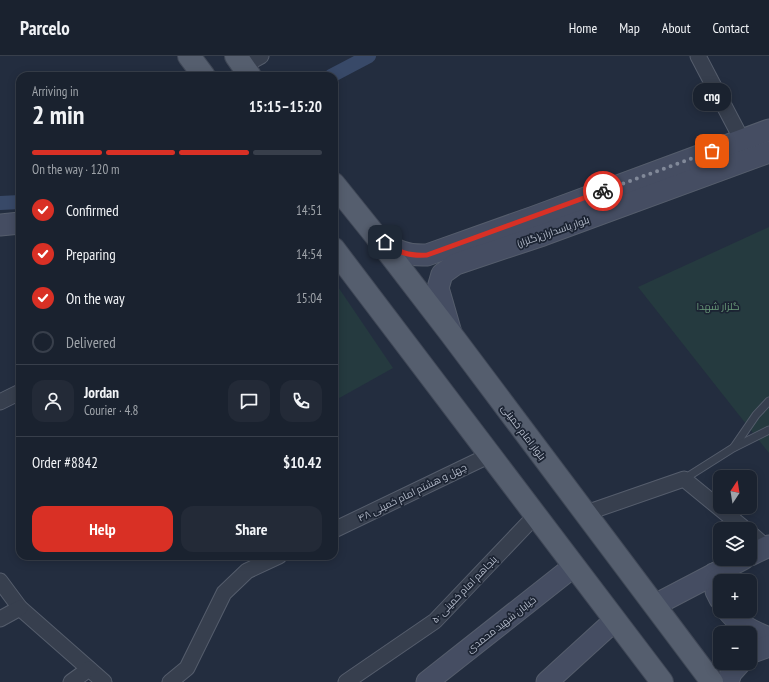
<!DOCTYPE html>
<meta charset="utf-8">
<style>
:root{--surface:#1a222f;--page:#232a37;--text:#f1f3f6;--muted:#9fa4aa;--line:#383f4b;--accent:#d93025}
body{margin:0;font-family:"PT Sans Narrow",Cairo,sans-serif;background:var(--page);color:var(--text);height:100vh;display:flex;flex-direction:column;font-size:15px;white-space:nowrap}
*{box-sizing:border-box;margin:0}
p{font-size:13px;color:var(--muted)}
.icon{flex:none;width:22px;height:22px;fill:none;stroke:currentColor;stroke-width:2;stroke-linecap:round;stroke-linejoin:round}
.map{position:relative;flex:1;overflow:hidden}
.drawer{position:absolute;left:16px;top:16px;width:322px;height:488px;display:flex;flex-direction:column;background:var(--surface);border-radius:12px;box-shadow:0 2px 10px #0003,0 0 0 1px var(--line)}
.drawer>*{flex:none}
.needle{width:26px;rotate:12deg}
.tools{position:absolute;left:713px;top:414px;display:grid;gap:8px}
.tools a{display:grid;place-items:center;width:44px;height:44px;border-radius:8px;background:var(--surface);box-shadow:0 2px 10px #0003,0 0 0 1px var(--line);font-size:20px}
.pin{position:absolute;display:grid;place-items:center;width:34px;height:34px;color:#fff;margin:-17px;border-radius:8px;box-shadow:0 2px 6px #0006}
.courier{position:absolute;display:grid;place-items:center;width:40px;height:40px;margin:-20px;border:3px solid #d93025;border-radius:50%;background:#fff;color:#222;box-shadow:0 1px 5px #0007}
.bubble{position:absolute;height:28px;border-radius:12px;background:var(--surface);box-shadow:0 2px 10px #0003,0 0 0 1px var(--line);font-size:13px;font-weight:800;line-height:28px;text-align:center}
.head em{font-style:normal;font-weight:800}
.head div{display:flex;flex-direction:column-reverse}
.head{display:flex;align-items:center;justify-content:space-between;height:68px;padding:0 16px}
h1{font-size:26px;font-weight:800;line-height:30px}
.bar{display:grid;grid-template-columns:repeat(4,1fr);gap:6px 4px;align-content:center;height:48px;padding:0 16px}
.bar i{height:5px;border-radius:3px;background:var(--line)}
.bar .selected{background:var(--accent)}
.bar p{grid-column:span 4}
.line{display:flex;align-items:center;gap:10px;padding:0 16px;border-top:1px solid var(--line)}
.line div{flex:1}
.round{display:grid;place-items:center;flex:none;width:42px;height:42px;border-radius:12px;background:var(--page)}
ol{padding:0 16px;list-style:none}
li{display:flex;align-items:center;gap:12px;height:44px}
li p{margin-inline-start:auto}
li .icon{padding:4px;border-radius:50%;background:var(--accent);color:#fff;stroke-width:4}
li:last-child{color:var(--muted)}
li i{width:22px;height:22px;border:2px solid var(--line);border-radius:50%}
.button{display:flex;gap:8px;margin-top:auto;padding:8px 16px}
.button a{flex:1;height:46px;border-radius:12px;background:var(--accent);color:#fff;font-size:16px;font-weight:800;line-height:46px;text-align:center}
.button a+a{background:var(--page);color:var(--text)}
header{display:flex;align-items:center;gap:24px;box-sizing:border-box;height:56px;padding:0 20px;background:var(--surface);border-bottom:1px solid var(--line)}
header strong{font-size:19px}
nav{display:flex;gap:22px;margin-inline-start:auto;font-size:14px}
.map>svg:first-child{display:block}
.green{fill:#253a3f}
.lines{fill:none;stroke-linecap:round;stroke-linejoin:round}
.canal{stroke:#384968;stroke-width:14}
.lane-casing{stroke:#555d6c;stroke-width:9}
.street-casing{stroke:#555d6c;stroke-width:17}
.secondary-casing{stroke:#555d6c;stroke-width:23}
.primary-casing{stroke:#404857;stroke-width:24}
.lane{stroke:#373f4e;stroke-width:7}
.street{stroke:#373f4e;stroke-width:15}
.secondary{stroke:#454d62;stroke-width:21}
.primary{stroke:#555e6e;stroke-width:22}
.done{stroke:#818999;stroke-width:4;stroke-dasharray:0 7.2}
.route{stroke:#d93025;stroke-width:5}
.labels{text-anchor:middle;stroke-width:3.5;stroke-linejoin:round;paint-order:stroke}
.street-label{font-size:10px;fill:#b3bac9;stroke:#1c2433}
.park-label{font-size:10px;fill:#6a9b7a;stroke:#1c2433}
</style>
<header>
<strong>Parcelo</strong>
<nav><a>Home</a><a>Map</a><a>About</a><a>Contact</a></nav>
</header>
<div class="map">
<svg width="769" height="626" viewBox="0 0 769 626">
<rect width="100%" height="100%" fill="#232d3f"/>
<g class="green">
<polygon points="769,171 769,397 638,231"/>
<polygon points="334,225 393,312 334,345"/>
</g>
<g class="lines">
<g class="canal">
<polyline points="331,20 369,0"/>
<polyline points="0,147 20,146"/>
</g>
<defs>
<g id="lane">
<polyline points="734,391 756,359 769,345"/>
<polyline points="684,423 733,392 769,374"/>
</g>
<g id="street">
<polyline points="698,0 742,84"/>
<polyline points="243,10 261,0"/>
<polyline points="0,346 20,336"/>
<polyline points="586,457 684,423 745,473"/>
<polyline points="334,474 490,399"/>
<polyline points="750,477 766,491"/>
<polyline points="0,525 20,552 104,626"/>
<polyline points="0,563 20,552"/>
<polyline points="71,626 89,613"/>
<polyline points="170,626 187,612 224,537 247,515 279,500"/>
<polyline points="346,626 435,565 536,459"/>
</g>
<g id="secondary">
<polyline points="0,169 20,167"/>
<path d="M377,181C396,194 403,200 427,199L534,161L769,74"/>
<polyline points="451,277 438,232 442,218 456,208 543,179 769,96"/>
<polyline points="750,499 769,490"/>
<polyline points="714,518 716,535 720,543"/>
<polyline points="655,549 743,503"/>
<path d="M728,555C741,570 751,575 769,582"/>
<polyline points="750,597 769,590"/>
<polyline points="427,626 574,510"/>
<polyline points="547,626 615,564"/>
<polyline points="728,626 731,617 740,607"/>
</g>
<g id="primary">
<polyline points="189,0 204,20"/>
<polyline points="236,0 250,20"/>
<polyline points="334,128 375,179 451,278 712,626"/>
<polyline points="334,193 662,626"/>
</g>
</defs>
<use href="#lane" class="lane-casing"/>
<use href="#street" class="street-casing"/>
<use href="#secondary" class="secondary-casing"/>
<use href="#primary" class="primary-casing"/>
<use href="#lane" class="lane"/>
<use href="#street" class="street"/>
<use href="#secondary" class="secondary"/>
<use href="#primary" class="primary"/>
</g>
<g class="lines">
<polyline class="done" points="603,135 712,95"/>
<path class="route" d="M385,186C399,197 409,200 427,199L603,135"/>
</g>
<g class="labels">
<g class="street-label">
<text transform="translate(553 175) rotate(-19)" y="4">بلوار پاسداران(گلزار)</text>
<text transform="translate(524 376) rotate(53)" y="4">بلوار امام خمینی</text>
<text transform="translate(412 436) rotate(-26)" y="4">چهل و هشتم امام خمینی ۴۸</text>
<text transform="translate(464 533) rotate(-46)" y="4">پنجاهم امام خمینی ۵۰</text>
<text transform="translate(501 568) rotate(-38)" y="4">خیابان شهید محمدی</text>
</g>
<g class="park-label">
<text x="718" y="254">گلزار شهدا</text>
</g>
</g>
</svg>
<div class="tools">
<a><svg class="needle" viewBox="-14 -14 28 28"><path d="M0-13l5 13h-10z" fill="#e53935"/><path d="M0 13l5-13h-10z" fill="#9fa4aa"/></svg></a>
<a><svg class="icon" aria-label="layers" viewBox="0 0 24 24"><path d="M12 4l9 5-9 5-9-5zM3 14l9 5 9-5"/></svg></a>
<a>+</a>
<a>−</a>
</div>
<div class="pin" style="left:712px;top:95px;background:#ea580c"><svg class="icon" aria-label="bag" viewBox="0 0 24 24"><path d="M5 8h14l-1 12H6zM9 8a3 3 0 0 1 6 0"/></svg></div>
<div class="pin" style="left:385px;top:186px;background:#1f2937"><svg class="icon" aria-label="home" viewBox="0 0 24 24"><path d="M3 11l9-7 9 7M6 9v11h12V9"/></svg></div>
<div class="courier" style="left:603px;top:135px"><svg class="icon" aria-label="bike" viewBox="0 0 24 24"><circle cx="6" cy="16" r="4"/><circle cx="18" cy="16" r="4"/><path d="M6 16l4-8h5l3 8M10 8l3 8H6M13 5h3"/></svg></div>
<div class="bubble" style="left:693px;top:27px;width:38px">cng</div>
<section class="drawer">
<div class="head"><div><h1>2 min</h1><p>Arriving in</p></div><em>15:15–15:20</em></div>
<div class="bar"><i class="selected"></i><i class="selected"></i><i class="selected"></i><i></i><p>On the way · 120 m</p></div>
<ol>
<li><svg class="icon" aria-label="check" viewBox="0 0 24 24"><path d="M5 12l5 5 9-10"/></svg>Confirmed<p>14:51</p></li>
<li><svg class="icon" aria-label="check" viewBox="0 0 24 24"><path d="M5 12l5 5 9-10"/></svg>Preparing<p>14:54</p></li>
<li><svg class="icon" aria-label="check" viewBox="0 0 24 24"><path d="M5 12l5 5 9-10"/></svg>On the way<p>15:04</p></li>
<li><i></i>Delivered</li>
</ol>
<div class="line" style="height:72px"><a class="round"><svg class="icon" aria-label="person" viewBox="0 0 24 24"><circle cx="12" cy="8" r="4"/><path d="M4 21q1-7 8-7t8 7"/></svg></a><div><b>Jordan</b><p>Courier · 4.8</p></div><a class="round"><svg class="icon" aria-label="chat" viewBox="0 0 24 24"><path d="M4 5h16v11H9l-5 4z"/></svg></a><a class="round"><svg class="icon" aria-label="phone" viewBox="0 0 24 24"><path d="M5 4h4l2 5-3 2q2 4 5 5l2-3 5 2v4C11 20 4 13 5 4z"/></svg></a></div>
<div class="line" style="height:52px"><div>Order #8842</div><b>$10.42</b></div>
<div class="button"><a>Help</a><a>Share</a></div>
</section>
</div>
